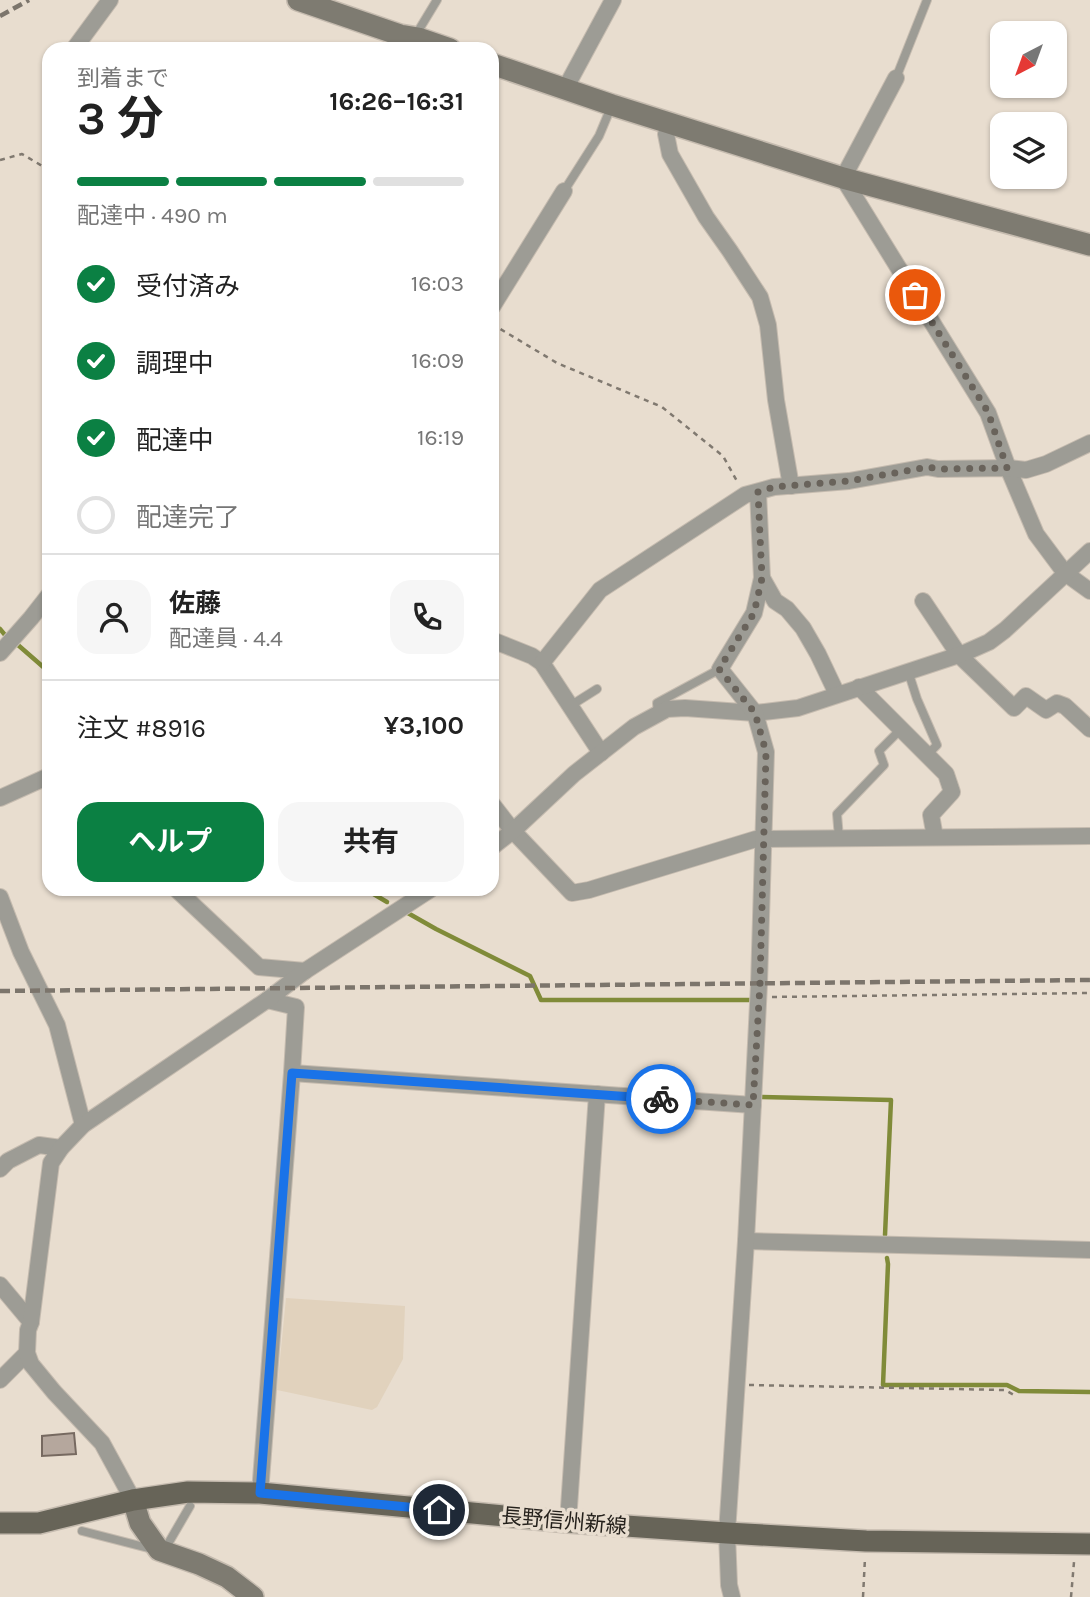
<!DOCTYPE html>
<html lang="ja">
<meta charset="utf-8">
<style>
:root{--surface:#fff;--page:#f6f6f6;--text:#222;--muted:#767676;--line:#e0e0e0;--accent:#0b8043}
body{margin:0;font-family:Karla,"Noto Sans JP",sans-serif;background:var(--page);color:var(--text);height:100vh;display:flex;flex-direction:column;font-size:26px;white-space:nowrap}
*{box-sizing:border-box;margin:0}
p{font-size:23px;color:var(--muted)}
.icon{flex:none;width:38px;height:38px;fill:none;stroke:currentColor;stroke-width:2;stroke-linecap:round;stroke-linejoin:round}
.map{position:relative;flex:1;overflow:hidden}
.side{position:absolute;left:42px;top:42px;width:457px;height:854px;display:flex;flex-direction:column;background:var(--surface);border-radius:21px;box-shadow:0 2px 5px #0004}
.side>*{flex:none}
.needle{width:46px;rotate:221deg}
.controls{position:absolute;left:990px;top:21px;display:grid;gap:14px}
.controls a{display:grid;place-items:center;width:77px;height:77px;border-radius:14px;background:var(--surface);box-shadow:0 2px 5px #0004;font-size:35px}
.pin{position:absolute;display:grid;place-items:center;width:60px;height:60px;color:#fff;margin:-30px;border:4px solid #fff;border-radius:50%;box-shadow:0 2px 7px #0007}
.courier{position:absolute;display:grid;place-items:center;width:70px;height:70px;margin:-35px;border:5px solid #1a73e8;border-radius:50%;background:#fff;color:#222;box-shadow:0 2px 9px #0007}
.head em{font-style:normal;font-weight:700}
.head div{display:flex;flex-direction:column-reverse}
.head{display:flex;align-items:center;justify-content:space-between;height:119px;padding:0 35px}
h1{font-size:46px;font-weight:700;line-height:52px}
.bar{display:grid;grid-template-columns:repeat(4,1fr);gap:10px 7px;align-content:center;height:84px;padding:0 35px}
.bar i{height:9px;border-radius:5px;background:var(--line)}
.bar .current{background:var(--accent)}
.bar p{grid-column:span 4}
.line{display:flex;align-items:center;gap:18px;padding:0 35px;border-top:2px solid var(--line)}
.line div{flex:1}
.round{display:grid;place-items:center;flex:none;width:74px;height:74px;border-radius:21px;background:var(--page)}
ol{padding:0 35px;list-style:none}
li{display:flex;align-items:center;gap:21px;height:77px}
li p{margin-inline-start:auto}
li .icon{padding:7px;border-radius:50%;background:var(--accent);color:#fff;stroke-width:4}
li:last-child{color:var(--muted)}
li i{width:38px;height:38px;border:4px solid var(--line);border-radius:50%}
.primary-button{display:flex;gap:14px;margin-top:auto;padding:14px 35px}
.primary-button a{flex:1;height:80px;border-radius:21px;background:var(--accent);color:#fff;font-size:28px;font-weight:700;line-height:80px;text-align:center}
.primary-button a+a{background:var(--page);color:var(--text)}
.map>svg:first-child{display:block}
.built{fill:#e1d2bd}
.lines{fill:none;stroke-linecap:round;stroke-linejoin:round}
.stream{stroke:#808b39;stroke-width:4.5}
.building{fill:#b5a79d;stroke:#766960;stroke-width:2}
.lane-casing{stroke:#c5bbaf;stroke-width:10}
.street-casing{stroke:#c5bbaf;stroke-width:18}
.secondary-casing{stroke:#c5bbaf;stroke-width:24}
.primary-casing{stroke:#c5bbaf;stroke-width:24}
.path{stroke:#807970;stroke-width:2.5;stroke-dasharray:5 5;stroke-linecap:butt}
.lane{stroke:#9d9c95;stroke-width:8}
.street{stroke:#9d9c95;stroke-width:16}
.secondary{stroke:#7e7b71;stroke-width:21}
.primary{stroke:#676458;stroke-width:21}
.rail{stroke:#7c756c;stroke-width:4.5;stroke-dasharray:10 5;stroke-linecap:butt}
.done{stroke:#69635b;stroke-width:7;stroke-dasharray:0 12.6}
.route{stroke:#1a73e8;stroke-width:9}
.labels{text-anchor:middle;stroke-width:7;stroke-linejoin:round;paint-order:stroke}
.street-label{font-size:21px;fill:#25211c;stroke:#e8ddcf}
</style>
<div class="map">
<svg width="1090" height="1597" viewBox="0 0 1090 1597">
<rect width="100%" height="100%" fill="#e8ddcf"/>
<polygon class="built" points="286,1298 405,1306 403,1359 377,1407 372,1410 277,1390"/>
<g class="lines">
<g class="stream">
<polyline points="0,629 5,635"/>
<polyline points="18,645 49,672"/>
<polyline points="365,889 387,902"/>
<polyline points="406,912 436,929 530,976 541,1000 753,1000 753,1001"/>
<polyline points="760,1097 891,1100 885,1235"/>
<polyline points="887,1258 888,1264 883,1385 1007,1385 1019,1391 1090,1392"/>
</g>
</g>
<polygon class="building" points="74,1433 76,1454 42,1456 42,1436"/>
<g class="lines">
<defs>
<g id="lane">
<polyline points="418,38 420,28 437,0"/>
<polyline points="896,78 927,0"/>
<polyline points="564,191 599,136 612,105"/>
<polyline points="908,671 917,699 937,745 927,755"/>
<polyline points="570,706 597,689"/>
<polyline points="658,714 657,703 720,669"/>
<polyline points="839,838 837,814 884,765 879,751 901,729"/>
<polyline points="82,1531 152,1549"/>
<polyline points="165,1549 190,1506"/>
</g>
<g id="street">
<polyline points="74,49 110,0"/>
<polyline points="896,78 843,178 988,413 1008,468 1036,534 1065,573 1090,591"/>
<polyline points="565,89 613,0"/>
<polyline points="672,122 666,134 670,154 706,217 730,251 760,297 768,325 776,400 791,486"/>
<polyline points="492,307 564,191"/>
<polyline points="762,578 775,601 787,609 803,628 818,654 837,694"/>
<polyline points="923,601 959,655 1014,708 1026,696 1046,710 1057,703 1065,706 1090,729"/>
<polyline points="492,640 532,656 542,663 601,753"/>
<polyline points="0,653 31,618 49,595"/>
<polyline points="542,663 600,590 745,495 774,487 849,481 927,467 938,469 1008,468 1026,470 1046,464 1090,443"/>
<polyline points="859,687 946,774 952,792 931,815 935,837"/>
<polyline points="0,798 49,776"/>
<polyline points="492,804 513,831 572,893 589,890 756,839 1090,836"/>
<polyline points="492,847 513,831 574,774 634,727 667,709 685,708 755,713 798,708 962,654 989,642 1005,630 1090,551"/>
<polyline points="176,889 259,967 305,971"/>
<polyline points="0,897 21,952 57,1025 83,1125"/>
<polyline points="292,1073 753,1105"/>
<polyline points="0,1169 8,1161 39,1145 61,1148"/>
<polyline points="746,1241 1090,1250"/>
<polyline points="0,1285 31,1322"/>
<polyline points="0,1380 27,1353"/>
<polyline points="260,1493 292,1073 296,1007 267,1000"/>
<polyline points="133,1500 102,1443 54,1392 31,1364 27,1353 28,1330 31,1322 51,1163 61,1148 83,1125 267,1000 305,971 431,889"/>
<polyline points="568,1522 597,1094"/>
<polyline points="732,1597 729,1585 727,1533 746,1241 759,984 766,752 755,713 720,669 754,613 762,578 758,492"/>
</g>
<g id="secondary">
<polyline points="298,0 400,35 418,38 450,49"/>
<polyline points="492,64 612,105 843,178 1090,245"/>
<polyline points="133,1500 140,1523 159,1550 199,1564 227,1577 253,1597"/>
</g>
<polyline id="primary" points="0,1523 39,1523 133,1500 188,1492 260,1493 568,1522 727,1533 866,1541 1090,1544"/>
</defs>
<use href="#lane" class="lane-casing"/>
<use href="#street" class="street-casing"/>
<use href="#secondary" class="secondary-casing"/>
<use href="#primary" class="primary-casing"/>
<g class="path">
<polyline points="0,160 22,154 49,170"/>
<polyline points="492,324 557,363 662,407 723,456 738,483"/>
<polyline points="772,997 1090,993"/>
<polyline points="749,1385 1005,1390 1014,1395"/>
<polyline points="863,1597 865,1558"/>
<polyline points="1071,1597 1074,1562"/>
</g>
<use href="#lane" class="lane"/>
<use href="#street" class="street"/>
<use href="#secondary" class="secondary"/>
<use href="#primary" class="primary"/>
<g class="rail">
<polyline points="0,16 29,0"/>
<polyline points="0,991 1090,980"/>
</g>
</g>
<g class="lines">
<polyline class="done" points="661,1099 753,1105 760,984 766,752 755,713 719,669 754,613 762,578 758,492 774,487 849,481 928,467 938,469 1007,468 988,412 915,295"/>
<polyline class="route" points="439,1510 260,1493 292,1073 661,1099"/>
</g>
<g class="labels">
<g class="street-label">
<text transform="translate(564 1521) rotate(5)" y="7">長野信州新線</text>
</g>
</g>
</svg>
<div class="controls">
<a><svg class="needle" viewBox="-14 -14 28 28"><path d="M0-13l5 13h-10z" fill="#e53935"/><path d="M0 13l5-13h-10z" fill="#767676"/></svg></a>
<a><svg class="icon" aria-label="layers" viewBox="0 0 24 24"><path d="M12 4l9 5-9 5-9-5zM3 14l9 5 9-5"/></svg></a>
</div>
<div class="pin" style="left:915px;top:295px;background:#ea580c"><svg class="icon" aria-label="bag" viewBox="0 0 24 24"><path d="M5 8h14l-1 12H6zM9 8a3 3 0 0 1 6 0"/></svg></div>
<div class="pin" style="left:439px;top:1510px;background:#1f2937"><svg class="icon" aria-label="home" viewBox="0 0 24 24"><path d="M3 11l9-7 9 7M6 9v11h12V9"/></svg></div>
<div class="courier" style="left:661px;top:1099px"><svg class="icon" aria-label="bike" viewBox="0 0 24 24"><circle cx="6" cy="16" r="4"/><circle cx="18" cy="16" r="4"/><path d="M6 16l4-8h5l3 8M10 8l3 8H6M13 5h3"/></svg></div>
<section class="side">
<div class="head"><div><h1>3 分</h1><p>到着まで</p></div><em>16:26–16:31</em></div>
<div class="bar"><i class="current"></i><i class="current"></i><i class="current"></i><i></i><p>配達中 · 490 m</p></div>
<ol>
<li><svg class="icon" aria-label="check" viewBox="0 0 24 24"><path d="M5 12l5 5 9-10"/></svg>受付済み<p>16:03</p></li>
<li><svg class="icon" aria-label="check" viewBox="0 0 24 24"><path d="M5 12l5 5 9-10"/></svg>調理中<p>16:09</p></li>
<li><svg class="icon" aria-label="check" viewBox="0 0 24 24"><path d="M5 12l5 5 9-10"/></svg>配達中<p>16:19</p></li>
<li><i></i>配達完了</li>
</ol>
<div class="line" style="height:126px"><a class="round"><svg class="icon" aria-label="person" viewBox="0 0 24 24"><circle cx="12" cy="8" r="4"/><path d="M4 21q1-7 8-7t8 7"/></svg></a><div><b>佐藤</b><p>配達員 · 4.4</p></div><a class="round"><svg class="icon" aria-label="phone" viewBox="0 0 24 24"><path d="M5 4h4l2 5-3 2q2 4 5 5l2-3 5 2v4C11 20 4 13 5 4z"/></svg></a></div>
<div class="line" style="height:91px"><div>注文 #8916</div><b>¥3,100</b></div>
<div class="primary-button"><a>ヘルプ</a><a>共有</a></div>
</section>
</div>
